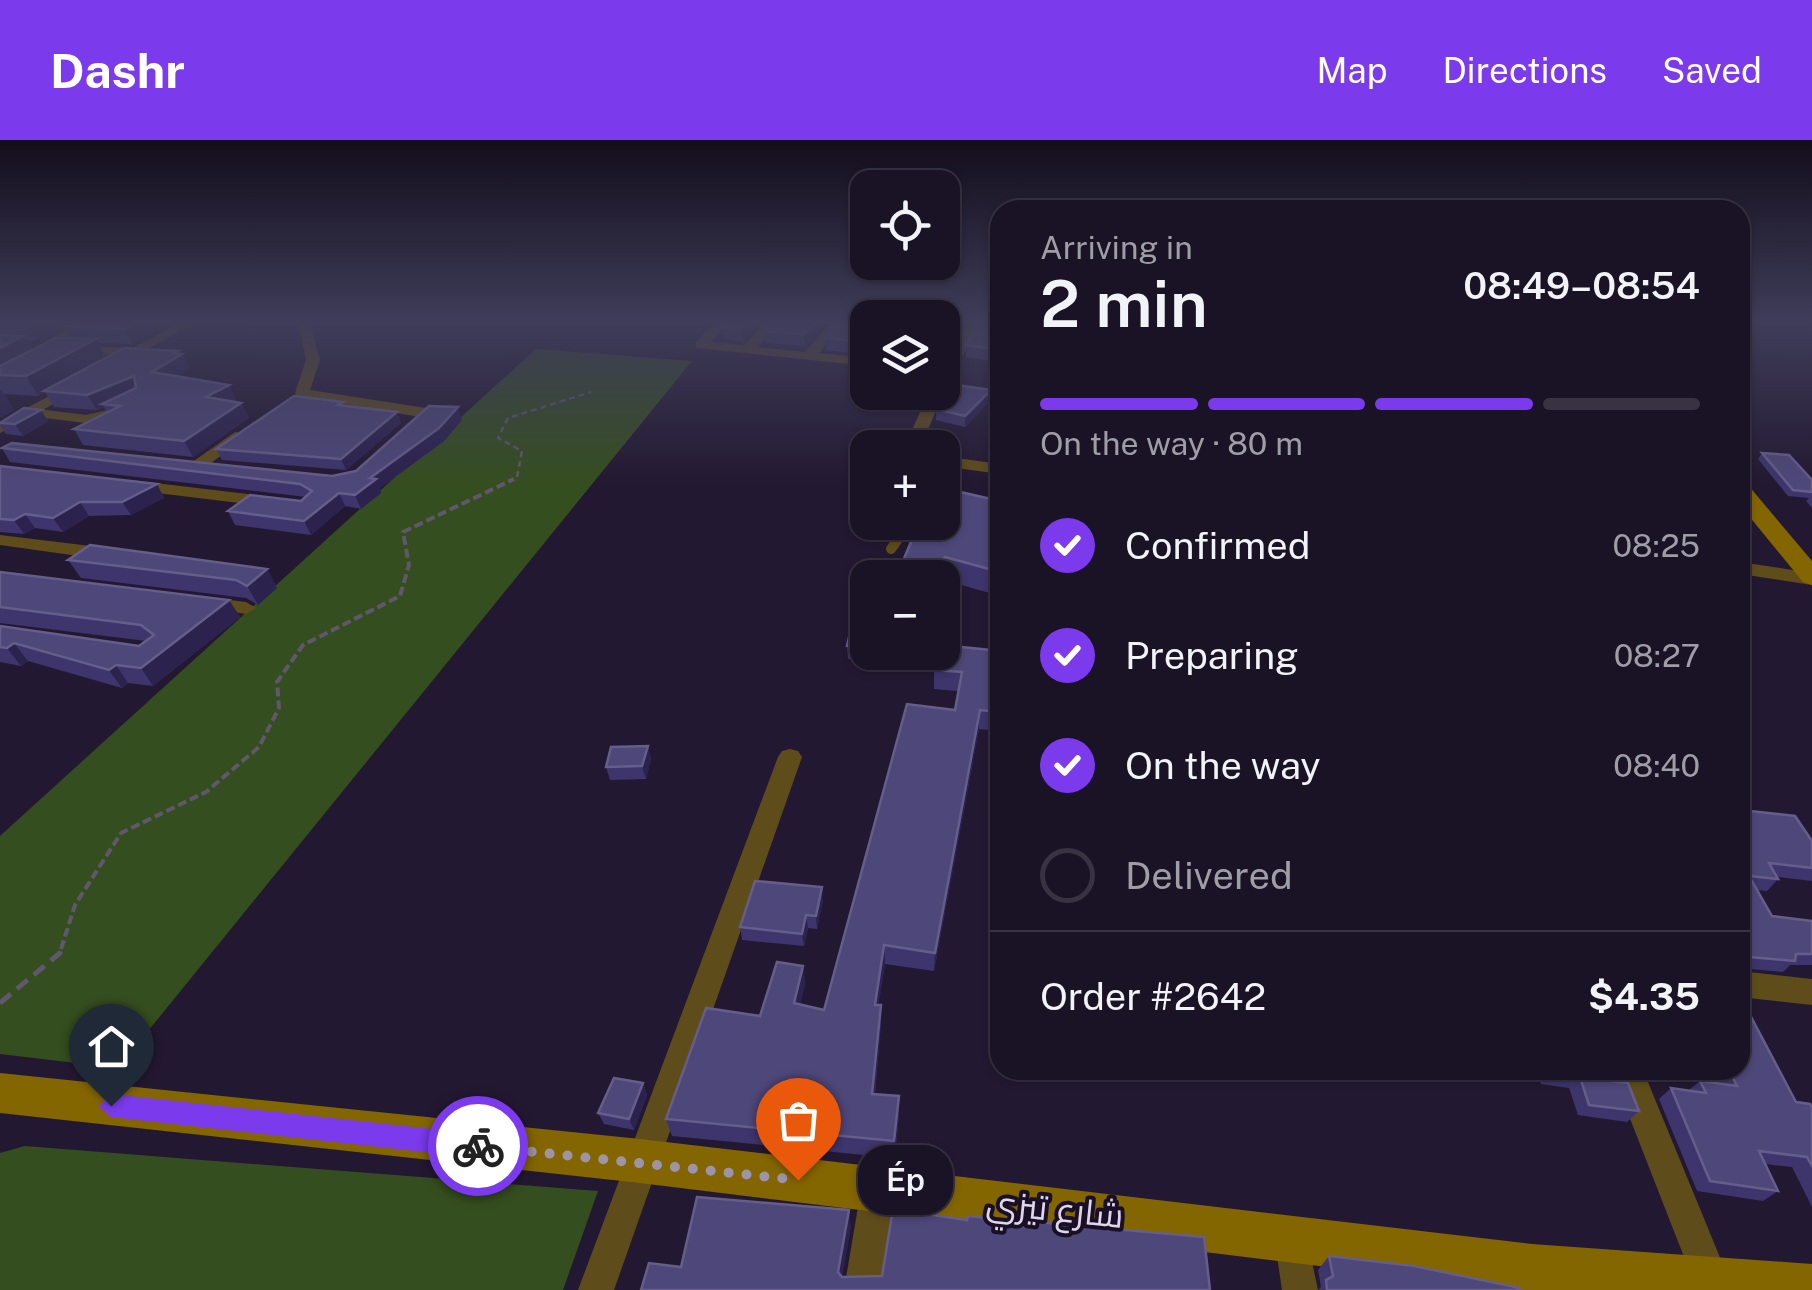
<!DOCTYPE html>
<meta charset="utf-8">
<style>
:root{--surface:#1a1225;--page:#272032;--text:#f1f3f6;--muted:#9f9ea7;--line:#383242;--accent:#7c3aed}
body{margin:0;font-family:"Public Sans",Cairo,sans-serif;background:var(--page);color:var(--text);height:100vh;display:flex;flex-direction:column;font-size:38px;white-space:nowrap}
*{box-sizing:border-box;margin:0}
p{font-size:32px;color:var(--muted)}
.icon{flex:none;width:55px;height:55px;fill:none;stroke:currentColor;stroke-width:2;stroke-linecap:round;stroke-linejoin:round}
.map{position:relative;flex:1;overflow:hidden}
.drawer{position:absolute;left:990px;top:60px;width:760px;height:880px;display:flex;flex-direction:column;background:var(--surface);border-radius:30px;box-shadow:0 2px 8px #0004,0 0 0 2px var(--line)}
.drawer>*{flex:none}
.fabs{position:absolute;left:850px;top:30px;display:grid;gap:20px}
.fabs a{display:grid;place-items:center;width:110px;height:110px;border-radius:20px;background:var(--surface);box-shadow:0 2px 8px #0004,0 0 0 2px var(--line);font-size:50px}
.pin{position:absolute;display:grid;place-items:center;width:85px;height:85px;color:#fff;margin:-102px -42px;border-radius:50% 50% 50% 0;rotate:-45deg;box-shadow:0 0 10px #0007}
.pin .icon{rotate:45deg}
.courier{position:absolute;display:grid;place-items:center;width:100px;height:100px;margin:-50px;border:8px solid #7c3aed;border-radius:50%;background:#fff;color:#222;box-shadow:0 2px 12px #0007}
.bubble{position:absolute;height:70px;border-radius:30px;background:var(--surface);box-shadow:0 2px 8px #0004,0 0 0 2px var(--line);font-size:32px;font-weight:600;line-height:70px;text-align:center}
.head em{font-style:normal;font-weight:600}
.head div{display:flex;flex-direction:column-reverse}
.head{display:flex;align-items:center;justify-content:space-between;height:170px;padding:0 50px}
h1{font-size:65px;font-weight:600;line-height:75px}
.bar{display:grid;grid-template-columns:repeat(4,1fr);gap:15px 10px;align-content:center;height:120px;padding:0 50px}
.bar i{height:12px;border-radius:8px;background:var(--line)}
.bar .on{background:var(--accent)}
.bar p{grid-column:span 4}
.line{display:flex;align-items:center;gap:25px;padding:0 50px;border-top:2px solid var(--line)}
.line div{flex:1}
ol{padding:0 50px;list-style:none}
li{display:flex;align-items:center;gap:30px;height:110px}
li p{margin-inline-start:auto}
li .icon{padding:10px;border-radius:50%;background:var(--accent);color:#fff;stroke-width:4}
li:last-child{color:var(--muted)}
li i{width:55px;height:55px;border:5px solid var(--line);border-radius:50%}
header{display:flex;align-items:center;gap:60px;box-sizing:border-box;height:140px;padding:0 50px;background:var(--accent);color:#fff}
header strong{font-size:48px}
nav{display:flex;gap:55px;margin-inline-start:auto;font-size:35px}
.map>svg:first-child{display:block}
.green{fill:#354e1f}
.lines{fill:none;stroke-linecap:round;stroke-linejoin:round}
.path-far2{stroke:#61576d;stroke-width:2.5;stroke-dasharray:6 4;stroke-linecap:butt}
.path-far1{stroke:#61576d;stroke-width:4;stroke-dasharray:9 4;stroke-linecap:butt}
.path{stroke:#61576d;stroke-width:5;stroke-dasharray:14 8;stroke-linecap:butt}
.lane-far1{stroke:#5f4c1b;stroke-width:8}
.lane{stroke:#5f4c1b;stroke-width:10}
.street{fill:#5f4c1b;fill-rule:evenodd}
.secondary{fill:#846600;fill-rule:evenodd}
.wall{fill:#3d356b;fill-rule:evenodd}
.shaded-wall{fill:#2b224e}
.building{fill:#4e4779;stroke:#655d8a;stroke-width:2.5}
.route{fill:#7c3aed}
.done{stroke:#9d94a8;stroke-width:10;stroke-dasharray:0 18}
.labels{text-anchor:middle;stroke-width:8;stroke-linejoin:round;paint-order:stroke}
.near-street-label{font-size:35px;fill:#ded7e8;stroke:#190f27}
</style>
<header>
<strong>Dashr</strong>
<nav><a>Map</a><a>Directions</a><a>Saved</a></nav>
</header>
<div class="map">
<svg width="1812" height="1150" viewBox="0 0 1812 1150">
<rect width="100%" height="100%" fill="#231831"/>
<g class="green">
<polygon points="536,209 692,221 118,928 0,914 0,696"/>
<polygon points="25,1006 598,1051 563,1150 0,1150 0,1013"/>
</g>
<g class="lines">
<polyline class="path-far2" points="508,341 517,337 522,311 498,298 508,278 591,252"/>
<polyline class="path-far1" points="61,809 75,765 121,693 206,652 259,607 279,568 277,542 303,505 400,456 409,425 403,392 514,339"/>
<polyline class="path" points="0,863 60,813 62,806"/>
<g class="lane-far1">
<polyline points="29,272 86,279 109,274"/>
<polyline points="942,335 952,322"/>
</g>
<polyline class="lane" points="891,409 910,382"/>
<g class="street">
<polygon points="81,183 97,183 57,205 133,208 179,183 194,183 117,226 110,222 119,215 40,212 33,208"/>
<polygon points="298,183 310,183 320,220 310,250 426,268 434,273 426,278 297,256 295,253 306,220"/>
<polygon points="715,183 728,183 711,202 744,205 765,183 778,183 758,207 805,212 830,183 843,183 819,213 868,218 868,226 696,208 696,202"/>
<polygon points="969,183 981,183 949,240 942,244 942,227"/>
<polygon points="76,242 83,246 81,249 0,293 0,282"/>
<polygon points="942,249 944,252 920,308 904,308 929,252 942,252"/>
<polygon points="235,292 249,295 200,331 188,331 188,325"/>
<polygon points="942,316 1000,324 1000,334 942,326"/>
<polygon points="130,340 272,357 281,362 272,367 124,349 124,341"/>
<polygon points="0,395 107,408 116,414 107,420 0,405"/>
<polygon points="1740,422 1812,433 1812,445 1740,434"/>
<polygon points="205,457 246,462 256,468 246,474 198,467 195,463"/>
<polygon points="790,609 798,611 802,617 614,1150 578,1150 778,617 782,611"/>
<polygon points="1740,831 1812,839 1812,865 1740,857"/>
<polygon points="1611,930 1643,930 1728,1137 1723,1150 1697,1150"/>
<polygon points="878,1032 890,1037 895,1049 880,1150 844,1150 861,1049 866,1037"/>
<polygon points="1292,1078 1304,1084 1318,1150 1282,1150 1274,1096 1280,1084"/>
</g>
<g class="secondary">
<polygon points="1740,343 1748,345 1812,421 1812,445 1803,442 1740,365"/>
<polygon points="0,933 640,999 1532,1104 1812,1124 1812,1150 1516,1150 640,1043 0,973"/>
</g>
</g>
<g class="wall">
<path d="M0,183H163L165,186L132,204L98,203L106,218L178,211L190,228L177,236L229,245L236,261L234,262L241,263L249,278L193,317L83,305L74,289L107,273L104,267L97,270L54,267L45,252L38,256L4,254L14,270L0,278ZM62,188L69,198L31,210L25,200H37Z"/>
<polygon points="760,183 743,201 724,199 722,187"/>
<polygon points="772,183 825,183 805,206 766,203 765,191"/>
<polygon points="868,183 868,215 826,210 826,198"/>
<polygon points="1000,183 1000,223 966,217 966,205"/>
<polygon points="990,261 965,287 936,280 936,269"/>
<polygon points="343,262 344,266 401,283 346,330 222,320 216,309"/>
<polygon points="41,270 48,281 23,296 6,294 0,286 0,282"/>
<polygon points="462,280 444,301 380,348 381,353 361,369 345,366 311,395 235,385 228,371 301,361 306,357 10,322 2,308 332,336 356,331"/>
<polygon points="1762,313 1812,340 1812,368 1806,361 1809,358 1788,356 1758,319"/>
<polygon points="0,326 157,344 164,358 131,375 89,376 63,392 35,388 24,394 0,392"/>
<polygon points="1000,361 1000,456 944,440 942,444 942,438 900,438 900,428"/>
<polygon points="68,420 267,429 277,448 258,465 246,458 81,438"/>
<polygon points="0,432 229,460 240,477 153,546 128,543 122,548 28,521 21,526 0,522 0,486 139,506 146,501 0,483 0,486"/>
<polygon points="868,485 868,512 907,512 906,523 848,519 847,506"/>
<polygon points="1000,511 1000,591 979,589 934,831 885,824 878,865 881,865 881,883 875,954 899,956 899,973 895,1018 672,996 666,979 760,876 803,826 805,844 800,864 824,870 955,570 958,551 934,549 934,530"/>
<polygon points="648,606 651,619 646,639 610,640 606,627"/>
<polygon points="1740,655 1750,671 1812,728 1812,741 1777,737 1778,739 1767,751 1757,750 1772,776 1812,781 1812,825 1790,825 1783,832 1740,828"/>
<polygon points="823,760 817,789 808,788 804,806 742,800 740,787"/>
<polygon points="1537,930 1593,930 1596,939 1639,971 1627,982 1578,975 1569,948 1541,944"/>
<polygon points="1711,930 1740,930 1796,962 1812,968 1812,1067 1792,1027 1765,1024 1778,1051 1763,1061 1697,1051 1659,959 1671,948 1688,951 1700,941 1717,943"/>
<polygon points="643,943 647,955 634,990 604,984 598,973"/>
<polygon points="1329,1116 1520,1150 1318,1150 1321,1147 1318,1130"/>
</g>
<g class="shaded-wall">
<polygon points="27,183 73,183 62,186 62,188 37,200"/>
<polygon points="135,183 163,183 165,186 132,204 124,189"/>
<polygon points="747,183 760,183 743,201 741,189"/>
<polygon points="814,183 825,183 805,206 804,194"/>
<polygon points="958,183 965,183 942,218 942,206"/>
<polygon points="23,196 34,215 0,234 0,208"/>
<polygon points="96,199 106,218 38,256 26,236"/>
<polygon points="178,211 180,215 182,214 190,228 160,247 152,232"/>
<polygon points="134,236 142,251 102,264 104,267 97,270 87,255"/>
<polygon points="229,245 236,261 214,272 206,257"/>
<polygon points="1,250 14,270 0,278 0,251"/>
<polygon points="991,250 990,261 965,287 965,276"/>
<polygon points="241,263 249,278 193,317 184,301"/>
<polygon points="458,267 462,280 444,301 380,348 381,353 361,369 355,355 370,338"/>
<polygon points="41,270 48,281 23,296 15,284"/>
<polygon points="397,272 401,283 346,330 341,319"/>
<polygon points="157,344 164,358 131,375 122,362"/>
<polygon points="339,353 345,366 311,395 304,381"/>
<polygon points="80,362 89,376 63,392 53,378"/>
<polygon points="25,374 35,388 24,394 14,380"/>
<polygon points="945,417 944,440 942,444 942,438 936,438 936,435"/>
<polygon points="267,429 277,448 258,465 247,446"/>
<polygon points="229,460 240,477 153,546 141,528"/>
<polygon points="14,503 28,521 21,526 7,508"/>
<polygon points="116,525 128,543 122,548 109,530"/>
<polygon points="980,570 979,589 934,831 935,813"/>
<polygon points="648,606 651,619 646,639 642,626"/>
<polygon points="822,747 823,760 817,789 816,776"/>
<polygon points="806,775 808,788 804,806 802,794"/>
<polygon points="884,805 885,824 876,883 875,865"/>
<polygon points="803,826 805,844 797,881 794,863"/>
<polygon points="881,865 881,883 873,971 872,954"/>
<polygon points="643,943 647,955 634,990 629,979"/>
<polygon points="899,956 899,973 895,1018 894,1001"/>
<polygon points="849,1070 851,1088 840,1149 838,1132"/>
</g>
<g class="building">
<polygon points="67,183 135,183 124,189 62,186"/>
<polygon points="726,183 747,183 741,189 722,187"/>
<polygon points="772,183 814,183 804,194 765,191"/>
<polygon points="838,183 868,183 868,203 826,198"/>
<polygon points="942,183 958,183 942,206"/>
<polygon points="979,183 1000,183 1000,210 966,205"/>
<polygon points="0,195 23,196 0,208"/>
<polygon points="56,198 96,199 26,236 0,235 0,226"/>
<polygon points="124,208 178,211 174,213 182,214 152,232 229,245 206,257 241,263 184,301 74,289 120,266 102,264 136,248 134,236 87,255 44,251"/>
<polygon points="951,244 991,250 965,276 936,269"/>
<polygon points="294,256 343,262 338,265 397,272 341,319 216,309"/>
<polygon points="429,266 458,267 439,288 370,338 376,339 355,355 339,353 304,381 228,371 250,355 301,361 312,351 300,344 2,308 12,303 332,336 356,331"/>
<polygon points="24,268 41,270 15,284 0,283"/>
<polygon points="1762,313 1789,315 1812,340 1812,352 1793,350"/>
<polygon points="0,326 157,344 122,362 80,362 53,378 25,374 14,380 0,379"/>
<polygon points="956,351 1000,361 1000,432 945,417 936,435 900,428 911,402 929,382 942,382 942,367"/>
<polygon points="90,405 267,429 247,446 236,440 68,420"/>
<polygon points="0,432 229,460 141,528 116,525 109,530 14,503 7,508 0,507 0,486 139,506 154,495 141,485 0,467"/>
<polygon points="852,484 868,485 868,508 847,506"/>
<polygon points="942,505 1000,511 1000,572 980,570 935,813 884,805 875,865 881,865 872,954 899,956 894,1001 666,979 706,868 760,876 777,822 803,826 794,863 824,870 907,564 955,570 962,532 934,530 938,512 942,512"/>
<polygon points="648,606 642,626 606,627 611,607"/>
<polygon points="1740,655 1750,671 1795,676 1812,701 1812,728 1769,723 1778,739 1749,736 1772,776 1812,781 1812,814 1796,814 1795,821 1740,816 1740,786 1744,787 1740,780"/>
<polygon points="755,741 822,747 816,776 806,775 802,794 740,787"/>
<polygon points="1740,856 1796,962 1810,964 1812,968 1812,1026 1807,1017 1759,1011 1778,1051 1710,1041 1671,948 1706,953 1700,941 1737,946 1729,930 1740,930"/>
<polygon points="1550,930 1593,930 1596,939 1628,943 1639,971 1589,965 1580,937 1551,933"/>
<polygon points="614,938 643,943 629,979 598,973"/>
<polygon points="697,1057 849,1070 838,1132 842,1137 882,1136 893,1069 967,1080 968,1076 1204,1097 1210,1150 641,1150 649,1123 681,1127"/>
<polygon points="1329,1116 1414,1126 1520,1148 1520,1150 1327,1150 1326,1140 1333,1136"/>
</g>
<linearGradient id="sky" x2="0" y2="1"><stop stop-color="#130d1b"/><stop offset="0.53" stop-color="#3f3d5a"/><stop offset="1" stop-color="#3f3d5a" stop-opacity="0"/></linearGradient>
<rect width="1812" height="344" fill="url(#sky)"/>
<polygon class="route" points="111,954 478,994 489,1006 478,1018 111,977 99,966"/>
<g class="lines">
<polyline class="done" points="478,1006 798,1040"/>
</g>
<g class="labels">
<g class="near-street-label">
<text transform="translate(1055 1069) rotate(6)" y="12">شارع تيزي</text>
</g>
</g>
</svg>
<div class="fabs">
<a><svg class="icon" aria-label="locate" viewBox="0 0 24 24"><circle cx="12" cy="12" r="6"/><path d="M12 2v4M12 18v4M2 12h4M18 12h4"/></svg></a>
<a><svg class="icon" aria-label="layers" viewBox="0 0 24 24"><path d="M12 4l9 5-9 5-9-5zM3 14l9 5 9-5"/></svg></a>
<a>+</a>
<a>−</a>
</div>
<div class="pin" style="left:798px;top:1040px;background:#ea580c"><svg class="icon" aria-label="bag" viewBox="0 0 24 24"><path d="M5 8h14l-1 12H6zM9 8a3 3 0 0 1 6 0"/></svg></div>
<div class="pin" style="left:111px;top:966px;background:#1f2937"><svg class="icon" aria-label="home" viewBox="0 0 24 24"><path d="M3 11l9-7 9 7M6 9v11h12V9"/></svg></div>
<div class="courier" style="left:478px;top:1006px"><svg class="icon" aria-label="bike" viewBox="0 0 24 24"><circle cx="6" cy="16" r="4"/><circle cx="18" cy="16" r="4"/><path d="M6 16l4-8h5l3 8M10 8l3 8H6M13 5h3"/></svg></div>
<div class="bubble" style="left:858px;top:1005px;width:95px">Ép</div>
<section class="drawer">
<div class="head"><div><h1>2 min</h1><p>Arriving in</p></div><em>08:49–08:54</em></div>
<div class="bar"><i class="on"></i><i class="on"></i><i class="on"></i><i></i><p>On the way · 80 m</p></div>
<ol>
<li><svg class="icon" aria-label="check" viewBox="0 0 24 24"><path d="M5 12l5 5 9-10"/></svg>Confirmed<p>08:25</p></li>
<li><svg class="icon" aria-label="check" viewBox="0 0 24 24"><path d="M5 12l5 5 9-10"/></svg>Preparing<p>08:27</p></li>
<li><svg class="icon" aria-label="check" viewBox="0 0 24 24"><path d="M5 12l5 5 9-10"/></svg>On the way<p>08:40</p></li>
<li><i></i>Delivered</li>
</ol>
<div class="line" style="height:130px"><div>Order #2642</div><b>$4.35</b></div>
</section>
</div>
